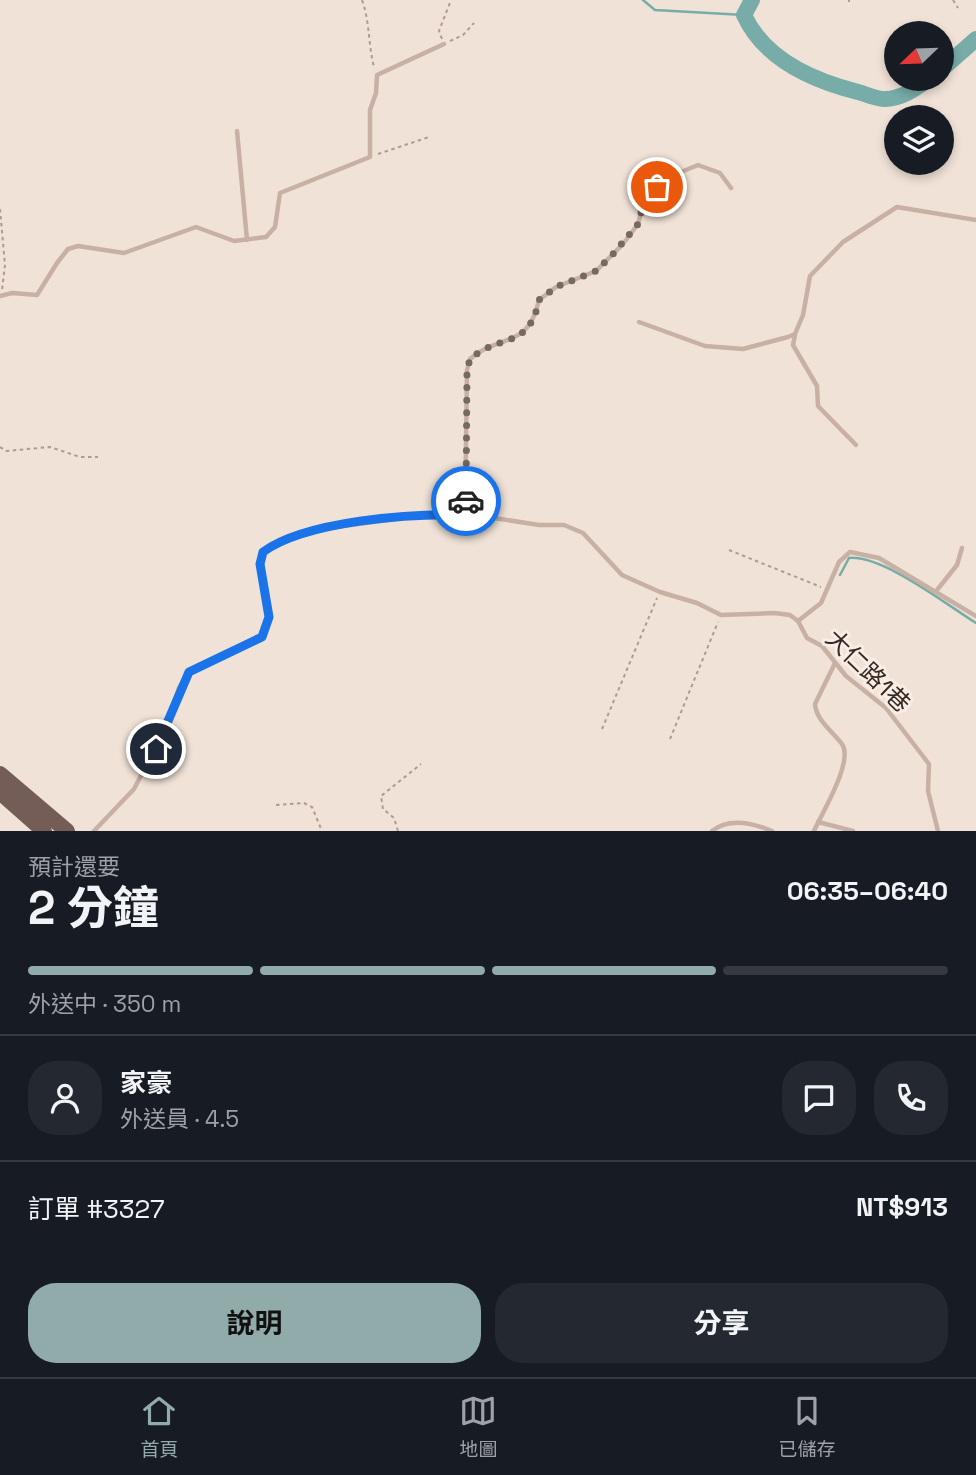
<!DOCTYPE html>
<html lang="zh-TW">
<meta charset="utf-8">
<style>
:root{--surface:#171b24;--page:#242831;--text:#f1f3f6;--muted:#9ea1a6;--line:#363941;--accent:#91abab}
body{margin:0;font-family:"Space Grotesk","Noto Sans TC",sans-serif;background:var(--page);color:var(--text);height:100vh;display:flex;flex-direction:column;font-size:26px;white-space:nowrap}
*{box-sizing:border-box;margin:0}
p{font-size:23px;color:var(--muted)}
.icon{flex:none;width:38px;height:38px;fill:none;stroke:currentColor;stroke-width:2;stroke-linecap:round;stroke-linejoin:round}
.map{position:relative;height:831px;overflow:hidden}
.side{display:flex;flex-direction:column;background:var(--surface);flex:1}
.side>*{flex:none}
.needle{width:46px;rotate:247deg}
.tools{position:absolute;left:884px;top:21px;display:grid;gap:14px}
.tools a{display:grid;place-items:center;width:70px;height:70px;border-radius:50%;background:var(--surface);box-shadow:0 4px 10px #0003;font-size:35px}
.pin{position:absolute;display:grid;place-items:center;width:60px;height:60px;color:#fff;margin:-30px;border:4px solid #fff;border-radius:50%;box-shadow:0 2px 7px #0007}
.courier{position:absolute;display:grid;place-items:center;width:70px;height:70px;margin:-35px;border:5px solid #1a73e8;border-radius:50%;background:#fff;color:#222;box-shadow:0 2px 9px #0007}
.head em{font-style:normal;font-weight:700}
.head div{display:flex;flex-direction:column-reverse}
.head{display:flex;align-items:center;justify-content:space-between;height:119px;padding:0 28px}
h1{font-size:46px;font-weight:700;line-height:52px}
.bar{display:grid;grid-template-columns:repeat(4,1fr);gap:10px 7px;align-content:center;height:84px;padding:0 28px}
.bar i{height:9px;border-radius:5px;background:var(--line)}
.bar .on{background:var(--accent)}
.bar p{grid-column:span 4}
.line{display:flex;align-items:center;gap:18px;padding:0 28px;border-top:2px solid var(--line)}
.line div{flex:1}
.round{display:grid;place-items:center;flex:none;width:74px;height:74px;border-radius:28px;background:var(--page)}
.button{display:flex;gap:14px;margin-top:auto;padding:14px 28px}
.button a{flex:1;height:80px;border-radius:28px;background:var(--accent);color:#111;font-size:28px;font-weight:700;line-height:80px;text-align:center}
.button a+a{background:var(--page);color:var(--text)}
.dock{display:flex;justify-content:space-around;align-items:center;height:98px;border-top:2px solid var(--line);background:var(--surface);font-size:19px;color:var(--muted)}
.dock a{display:grid;justify-items:center;gap:4px}
.dock .on{color:var(--accent)}
.map>svg:first-child{display:block}
.lines{fill:none;stroke-linecap:round;stroke-linejoin:round}
.stream{stroke:#77aca8;stroke-width:2.5}
.river{stroke:#77aca8;stroke-width:16}
.path{stroke:#b39a8e;stroke-width:2;stroke-dasharray:3.5 3.5;stroke-linecap:butt}
.service{stroke:#c8b0a4;stroke-width:4.5}
.primary{stroke:#755d57;stroke-width:16}
.done{stroke:#756963;stroke-width:7;stroke-dasharray:0 12.6}
.route{stroke:#1a73e8;stroke-width:9}
.labels{text-anchor:middle;stroke-width:6;stroke-linejoin:round;paint-order:stroke}
.street-label{font-size:24px;fill:#332825;stroke:#f8ece3}
</style>
<div class="map">
<svg width="976" height="831" viewBox="0 0 976 831">
<rect width="100%" height="100%" fill="#f0e2d7"/>
<g class="lines">
<g class="stream">
<polyline points="643,0 655,10 744,15"/>
<path d="M840,575L849,558C883,555 947,605 976,623"/>
</g>
<g class="river">
<path d="M752,0L744,15C764,59 814,81 858,92C866,94 876,99 885,99C902,99 916,88 929,79"/>
<polyline points="942,69 976,39"/>
</g>
<g class="path">
<path d="M362,0C370,22 368,44 374,67"/>
<polyline points="849,0 849,2"/>
<polyline points="953,0 958,8"/>
<polyline points="442,39 439,31 451,0"/>
<polyline points="450,41 463,35 474,23"/>
<polyline points="378,154 429,137"/>
<polyline points="0,209 5,265 2,290"/>
<polyline points="0,447 6,451 50,447 80,457 98,457"/>
<polyline points="729,550 821,587"/>
<polyline points="602,729 657,598"/>
<polyline points="670,739 718,622"/>
<polyline points="276,805 304,803 312,807 322,831"/>
<polyline points="398,831 394,818 383,809 381,796 421,764"/>
</g>
<g class="service">
<polyline points="237,131 247,240"/>
<polyline points="0,296 12,293 37,295 57,263 68,249 78,246 124,253 196,227 234,241 266,237 275,227 280,193 370,157 370,110 376,93 377,75 444,44"/>
<polyline points="639,322 705,346 743,349 788,337 795,334 803,315 810,276 843,242 897,207 976,220"/>
<polyline points="795,335 793,345 817,386 818,406 856,445"/>
<path d="M465,515L467,370L470,359C500,333 528,350 539,300L556,287L596,271L623,244L638,224L644,202L657,187L669,177L698,165L720,173L731,188"/>
<polyline points="937,590 957,565 962,548"/>
<polyline points="798,621 821,603 839,562 850,552 879,558 976,616"/>
<polyline points="818,822 853,831"/>
<polyline points="94,831 134,789 163,734 179,688 189,672 262,637 269,617 260,564 263,552 284,538 321,529 433,514 482,516 539,525 564,525 583,533 622,575 660,592 697,603 721,615 774,613 790,615 798,621 807,638 822,646 846,676 886,708 929,764 928,791 938,831"/>
<path d="M712,831C729,817 753,823 772,831"/>
<path d="M814,831C822,813 854,761 842,744C833,732 816,720 815,704L835,663"/>
</g>
<g class="primary">
<polyline points="0,774 67,831"/>
<polyline points="0,792 44,831"/>
</g>
</g>
<g class="lines">
<path class="done" d="M466,501L467,370L470,359C500,333 529,350 539,300L556,287L596,271L614,253L638,224L644,202L657,187"/>
<path class="route" d="M156,749L189,672L262,637L269,617L260,564L263,552C305,521 412,513 465,515L466,501"/>
</g>
<g class="labels">
<g class="street-label">
<text transform="translate(868 671) rotate(44)" y="8">大仁路1巷</text>
</g>
</g>
</svg>
<div class="tools">
<a><svg class="needle" viewBox="-14 -14 28 28"><path d="M0-13l5 13h-10z" fill="#e53935"/><path d="M0 13l5-13h-10z" fill="#9ea1a6"/></svg></a>
<a><svg class="icon" aria-label="layers" viewBox="0 0 24 24"><path d="M12 4l9 5-9 5-9-5zM3 14l9 5 9-5"/></svg></a>
</div>
<div class="pin" style="left:657px;top:187px;background:#ea580c"><svg class="icon" aria-label="bag" viewBox="0 0 24 24"><path d="M5 8h14l-1 12H6zM9 8a3 3 0 0 1 6 0"/></svg></div>
<div class="pin" style="left:156px;top:749px;background:#1f2937"><svg class="icon" aria-label="home" viewBox="0 0 24 24"><path d="M3 11l9-7 9 7M6 9v11h12V9"/></svg></div>
<div class="courier" style="left:466px;top:501px"><svg class="icon" aria-label="car" viewBox="0 0 24 24"><path d="M5 17H2v-5l4-1 3-4h7l3 4 3 1v5h-3M9 17h6M6 11h13"/><circle cx="7" cy="17" r="2"/><circle cx="17" cy="17" r="2"/></svg></div>
</div>
<section class="side">
<div class="head"><div><h1>2 分鐘</h1><p>預計還要</p></div><em>06:35–06:40</em></div>
<div class="bar"><i class="on"></i><i class="on"></i><i class="on"></i><i></i><p>外送中 · 350 m</p></div>
<div class="line" style="height:126px"><a class="round"><svg class="icon" aria-label="person" viewBox="0 0 24 24"><circle cx="12" cy="8" r="4"/><path d="M4 21q1-7 8-7t8 7"/></svg></a><div><b>家豪</b><p>外送員 · 4.5</p></div><a class="round"><svg class="icon" aria-label="chat" viewBox="0 0 24 24"><path d="M4 5h16v11H9l-5 4z"/></svg></a><a class="round"><svg class="icon" aria-label="phone" viewBox="0 0 24 24"><path d="M5 4h4l2 5-3 2q2 4 5 5l2-3 5 2v4C11 20 4 13 5 4z"/></svg></a></div>
<div class="line" style="height:91px"><div>訂單 #3327</div><b>NT$913</b></div>
<div class="button"><a>說明</a><a>分享</a></div>
</section>
<nav class="dock">
<a class="on"><svg class="icon" aria-label="home" viewBox="0 0 24 24"><path d="M3 11l9-7 9 7M6 9v11h12V9"/></svg>首頁</a>
<a><svg class="icon" aria-label="map" viewBox="0 0 24 24"><path d="M3 6l6-2 6 2 6-2v14l-6 2-6-2-6 2zM9 4v14M15 6v14"/></svg>地圖</a>
<a><svg class="icon" aria-label="saved" viewBox="0 0 24 24"><path d="M7 4h10v16l-5-4-5 4z"/></svg>已儲存</a>
</nav>
